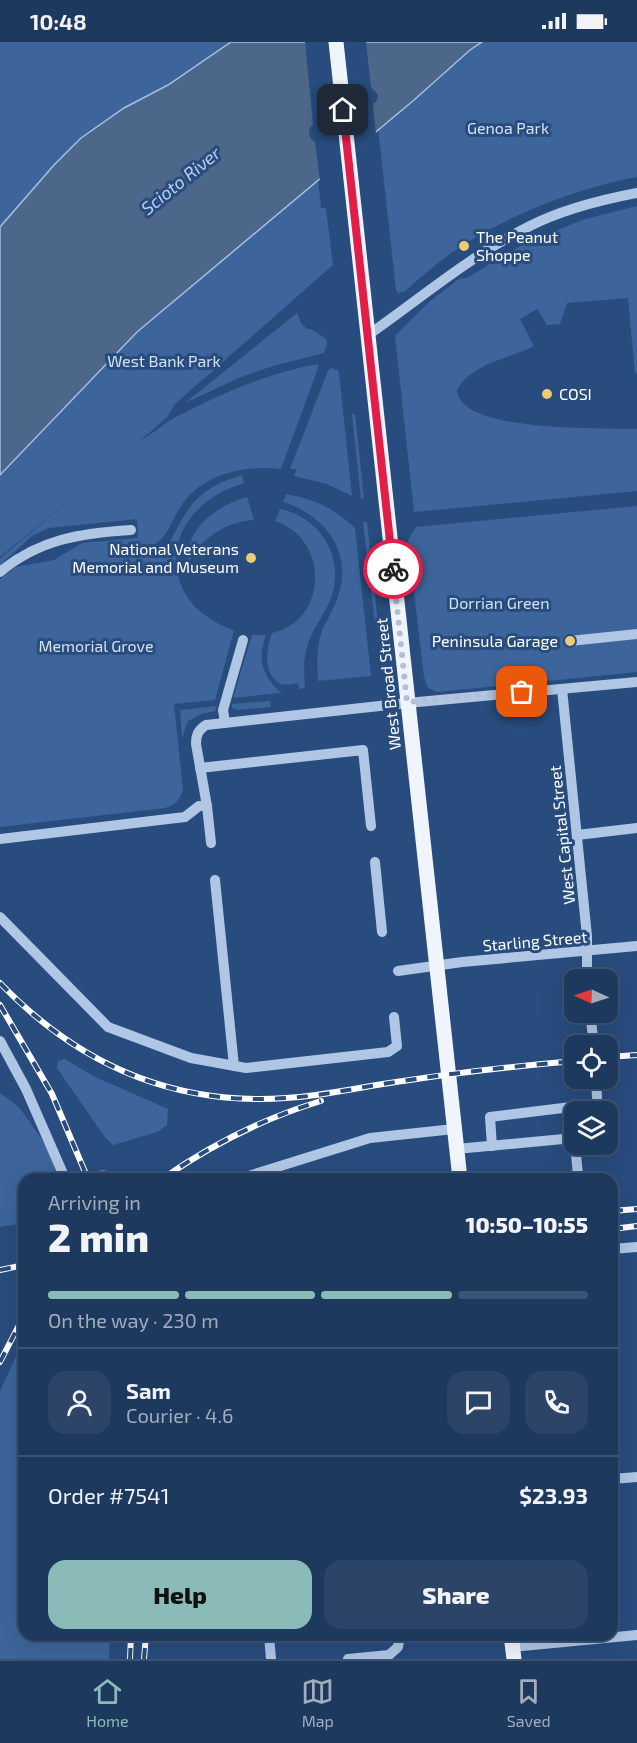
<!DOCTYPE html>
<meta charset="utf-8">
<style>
:root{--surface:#1e395e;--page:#2b4467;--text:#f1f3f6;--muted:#a1acbc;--line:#3c5373;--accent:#8bbbb9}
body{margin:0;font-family:"Exo 2",sans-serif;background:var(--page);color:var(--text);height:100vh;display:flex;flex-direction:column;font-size:22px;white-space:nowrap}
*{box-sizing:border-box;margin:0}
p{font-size:20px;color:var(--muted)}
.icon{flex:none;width:33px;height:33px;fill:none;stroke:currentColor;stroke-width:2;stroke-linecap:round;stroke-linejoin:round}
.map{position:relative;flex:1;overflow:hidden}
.sheet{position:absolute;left:18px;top:1131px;width:600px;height:468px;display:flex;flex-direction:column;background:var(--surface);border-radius:18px;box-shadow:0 6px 24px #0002,0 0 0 2px var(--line)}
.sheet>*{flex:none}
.needle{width:39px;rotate:273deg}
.buttons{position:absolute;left:564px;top:927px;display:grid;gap:12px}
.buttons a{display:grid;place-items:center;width:54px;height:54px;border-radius:12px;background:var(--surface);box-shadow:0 6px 24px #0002,0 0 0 2px var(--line);font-size:30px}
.pin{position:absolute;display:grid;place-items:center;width:51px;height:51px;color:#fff;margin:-26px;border-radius:12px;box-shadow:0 3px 9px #0006}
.courier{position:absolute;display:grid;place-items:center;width:60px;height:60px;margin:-30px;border:4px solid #e11d48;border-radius:50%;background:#fff;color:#222;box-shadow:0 2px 8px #0007}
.overview em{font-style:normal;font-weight:800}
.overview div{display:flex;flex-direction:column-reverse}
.overview{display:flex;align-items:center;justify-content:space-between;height:102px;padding:0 30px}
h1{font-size:39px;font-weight:800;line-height:45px}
.bar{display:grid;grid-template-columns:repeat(4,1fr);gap:9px 6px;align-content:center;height:72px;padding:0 30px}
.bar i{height:8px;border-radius:4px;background:var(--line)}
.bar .on{background:var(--accent)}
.bar p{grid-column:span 4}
.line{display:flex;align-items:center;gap:15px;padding:0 30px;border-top:2px solid var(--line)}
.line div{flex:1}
.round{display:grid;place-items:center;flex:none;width:63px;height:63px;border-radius:18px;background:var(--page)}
.button{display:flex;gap:12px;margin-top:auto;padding:12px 30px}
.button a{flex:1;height:69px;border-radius:18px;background:var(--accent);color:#111;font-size:24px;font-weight:800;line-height:69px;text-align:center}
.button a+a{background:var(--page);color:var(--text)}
.status{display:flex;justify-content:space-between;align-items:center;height:42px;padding:0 30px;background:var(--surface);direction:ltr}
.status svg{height:16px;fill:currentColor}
.tab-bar{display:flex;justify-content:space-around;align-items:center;height:84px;border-top:2px solid var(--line);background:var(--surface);font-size:16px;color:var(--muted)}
.tab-bar a{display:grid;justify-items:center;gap:3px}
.tab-bar .on{color:var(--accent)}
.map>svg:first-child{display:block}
.green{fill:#3d659b}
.water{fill:#4d678b;stroke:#a4c0e5;stroke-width:1.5}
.pier{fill:#284c7e}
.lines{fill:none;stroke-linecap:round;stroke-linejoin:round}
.minor{stroke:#afc6e5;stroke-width:10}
.major{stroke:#eff4fd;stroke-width:15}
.rail-casing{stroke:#fff;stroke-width:6}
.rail{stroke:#284c7e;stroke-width:4;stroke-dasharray:11;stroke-linecap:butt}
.done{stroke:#b4c0d2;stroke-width:6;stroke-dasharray:0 10.8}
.route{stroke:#e11d48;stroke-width:8}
.poi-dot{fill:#eccc76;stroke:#284c7e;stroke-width:2}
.labels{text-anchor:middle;stroke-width:6;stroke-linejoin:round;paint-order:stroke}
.park-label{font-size:16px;fill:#d2e0f4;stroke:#284c7e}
.poi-label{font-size:16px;fill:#fff;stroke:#284c7e;text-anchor:start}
.street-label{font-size:16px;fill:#fff;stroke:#284c7e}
.water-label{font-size:18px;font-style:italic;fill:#bad0ec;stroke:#284c7e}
</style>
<div class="status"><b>10:48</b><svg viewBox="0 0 49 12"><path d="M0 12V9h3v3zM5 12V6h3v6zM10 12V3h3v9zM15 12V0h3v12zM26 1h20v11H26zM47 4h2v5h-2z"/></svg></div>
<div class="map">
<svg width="637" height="1617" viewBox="0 0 637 1617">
<rect width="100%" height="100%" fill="#284c7e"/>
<g class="green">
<polygon points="0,0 231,0 168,43 124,66 0,185"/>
<path d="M482,0H637V135C575,146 498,177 447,214C432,225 419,237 405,249L398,251L396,248L378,86L414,58L470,8Z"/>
<path d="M318,137L321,166H326L333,223L175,362L167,375L140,399C151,393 162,383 174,376C220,352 267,331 318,322V326L281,427C242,423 201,432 179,467C170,482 167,499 148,505L161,516C186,473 188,449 242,433L244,441C204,453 171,484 177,528C179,544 189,561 202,571C212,579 223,584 234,589L215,658L174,662L183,748C180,758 175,763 165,766L0,785V537L16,525L54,518L82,501L138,496L137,477L49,486L32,494L0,523V517L4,513L83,447L0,515V433L137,290Z"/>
<path d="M637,164V331H635L628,256L567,261L560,282L547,283L537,267L520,277L534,304C509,317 472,321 457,348C459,391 604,386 637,387V449L414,470L395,294L430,259L459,237L469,235L499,216L524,202L582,178Z"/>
<polygon points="297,271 301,281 307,287 311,287 327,298 327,302 324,311 273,324 241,335 185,361"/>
<polygon points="331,326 338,328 339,331 352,454 327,442 294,434 297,427 290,427 328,329"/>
<polygon points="352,372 355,372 364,456 361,457"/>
<path d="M286,452C317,458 332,465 355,486L371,634L318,639C317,622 316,606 322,589C328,575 337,562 340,547C351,505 320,471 283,460Z"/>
<path d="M247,455L254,478C226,479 194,500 187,527C183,489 213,465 247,455Z"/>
<polygon points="637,464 637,630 437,650 428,646 424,635 408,498 416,485"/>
<path d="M280,467C316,474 341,508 334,545C330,567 313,584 307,605C303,618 304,632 305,646L299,647L298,641C292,642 283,644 279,641C262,631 267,605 272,591C329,579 329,496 275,479Z"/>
<polygon points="363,480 367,480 378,582 375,582"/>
<path d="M252,593H266C257,618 262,633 281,651L233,656Z"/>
<polygon points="270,659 271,665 237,668 232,666 232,662"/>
<polygon points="217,664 215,669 201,672 188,679 182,696 180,668"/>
<polygon points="65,1017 93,1034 168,1067 167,1083 157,1090 113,1103 104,1094 57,1026 58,1019"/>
<polygon points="0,1051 19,1065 46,1103 60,1137 24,1137 24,1181 0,1185"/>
<polygon points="24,1297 24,1593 110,1593 109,1617 0,1617 0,1349"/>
</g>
<polygon class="water" points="231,0 482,0 470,8 414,58 137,290 0,433 0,185 54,123 81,96 124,66 168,43"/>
<polygon class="pier" points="305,0 366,0 371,45 378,53 377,59 373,62 376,92 320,139 315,100 311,97 309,91 310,86 313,82"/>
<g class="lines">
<g class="minor">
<path d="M368,293C421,256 470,214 528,185C561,168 600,158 637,151"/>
<path d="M0,530C39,497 82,491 131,488"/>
<polyline points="570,599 637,592"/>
<polyline points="562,647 587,894 587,938"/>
<polyline points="225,681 223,668 243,598"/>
<polyline points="200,726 363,708 371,784"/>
<polyline points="207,764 211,801"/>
<polyline points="577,793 637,786"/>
<path d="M0,797L185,775L199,764H207L196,702C196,693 198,688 206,683L407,661L637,640"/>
<polyline points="375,820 382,890"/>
<polyline points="215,838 234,1024"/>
<polyline points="0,875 108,985 191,1016 246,1026 388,1010 397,1004 394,975"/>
<polyline points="398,929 462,920 637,904"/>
<polyline points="590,970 594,1004"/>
<polyline points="0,999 26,1047 64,1134 68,1137"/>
<polyline points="596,1039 597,1055"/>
<polyline points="492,1104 490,1075 571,1065 574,1093"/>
<polyline points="456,1107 574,1096"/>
<path d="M85,1137C97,1133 105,1132 117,1137"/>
<polyline points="239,1137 370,1096 454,1087"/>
<polyline points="546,1137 578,1133 575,1102"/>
<polyline points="612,1207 637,1205"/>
<polyline points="612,1437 637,1435"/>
<polyline points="269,1593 271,1617"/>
<polyline points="512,1605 637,1593"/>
<polyline points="348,1617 389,1613 398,1605 400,1593"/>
</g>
<g class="major">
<polyline points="336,0 460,1137"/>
<polyline points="511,1593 514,1617"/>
</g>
<defs>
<g id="rail">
<path d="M0,941C78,1022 172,1064 286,1056C325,1054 364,1044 403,1039C460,1030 517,1024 574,1019"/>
<polyline points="0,963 52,1052 88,1137"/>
<polyline points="608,1015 637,1013"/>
<path d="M162,1137C211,1103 264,1076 321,1059"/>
<polyline points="612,1169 637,1167"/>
<polyline points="612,1187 637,1184"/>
<polyline points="0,1228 24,1223"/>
<polyline points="0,1320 18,1285 24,1277"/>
<polyline points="130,1617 131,1593"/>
<polyline points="144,1617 146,1593"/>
</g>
</defs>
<use href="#rail" class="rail-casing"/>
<use href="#rail" class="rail"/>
</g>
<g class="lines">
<polyline class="done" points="393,527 407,660 522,650"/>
<polyline class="route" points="343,68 393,527"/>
</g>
<g class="poi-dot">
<circle cx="464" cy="204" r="6"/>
<circle cx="547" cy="352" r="6"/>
<circle cx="251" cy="516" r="6"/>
<circle cx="570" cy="599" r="6"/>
</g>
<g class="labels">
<g class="park-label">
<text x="508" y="92">Genoa Park</text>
<text x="164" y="325">West Bank Park</text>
<text x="499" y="567">Dorrian Green</text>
<text x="96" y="610">Memorial Grove</text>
</g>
<g class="poi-label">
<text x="476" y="201">The Peanut<tspan x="476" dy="18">Shoppe</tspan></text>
<text x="559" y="358">COSI</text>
<text x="239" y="513" text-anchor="end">National Veterans<tspan x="239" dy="18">Memorial and Museum</tspan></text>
<text x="558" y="605" text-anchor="end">Peninsula Garage</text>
</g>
<g class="street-label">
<text transform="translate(388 642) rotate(-96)" y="6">West Broad Street</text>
<text transform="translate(562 793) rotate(-96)" y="6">West Capital Street</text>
<text transform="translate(535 899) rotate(-5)" y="6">Starling Street</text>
</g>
<g class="water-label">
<text transform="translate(181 139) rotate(-39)" y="6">Scioto River</text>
</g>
</g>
</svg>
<div class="buttons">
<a><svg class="needle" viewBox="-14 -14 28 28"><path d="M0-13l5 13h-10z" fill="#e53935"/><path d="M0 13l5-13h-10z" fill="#a1acbc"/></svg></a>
<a><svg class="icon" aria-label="locate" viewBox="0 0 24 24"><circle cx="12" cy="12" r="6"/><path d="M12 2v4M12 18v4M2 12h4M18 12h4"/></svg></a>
<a><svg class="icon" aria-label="layers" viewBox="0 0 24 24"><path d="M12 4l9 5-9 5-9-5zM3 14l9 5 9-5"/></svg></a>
</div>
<div class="pin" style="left:522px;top:650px;background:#ea580c"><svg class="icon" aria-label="bag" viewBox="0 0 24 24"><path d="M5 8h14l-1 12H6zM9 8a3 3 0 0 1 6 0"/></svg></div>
<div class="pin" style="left:343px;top:68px;background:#1f2937"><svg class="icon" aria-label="home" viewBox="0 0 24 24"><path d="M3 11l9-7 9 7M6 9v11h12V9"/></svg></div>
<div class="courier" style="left:393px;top:527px"><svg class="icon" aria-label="bike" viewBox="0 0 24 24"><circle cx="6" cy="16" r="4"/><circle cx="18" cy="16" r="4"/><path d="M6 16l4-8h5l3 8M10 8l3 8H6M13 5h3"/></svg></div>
<section class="sheet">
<div class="overview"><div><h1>2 min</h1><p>Arriving in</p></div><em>10:50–10:55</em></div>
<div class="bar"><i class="on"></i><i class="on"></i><i class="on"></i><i></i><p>On the way · 230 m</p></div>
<div class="line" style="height:108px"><a class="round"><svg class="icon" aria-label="person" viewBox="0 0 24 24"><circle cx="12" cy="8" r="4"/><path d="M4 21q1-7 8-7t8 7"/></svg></a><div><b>Sam</b><p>Courier · 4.6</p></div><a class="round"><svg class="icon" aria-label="chat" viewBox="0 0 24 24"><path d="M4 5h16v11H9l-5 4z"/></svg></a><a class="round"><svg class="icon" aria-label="phone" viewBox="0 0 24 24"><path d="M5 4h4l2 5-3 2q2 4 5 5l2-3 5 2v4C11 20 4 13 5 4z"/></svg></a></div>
<div class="line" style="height:78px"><div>Order #7541</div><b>$23.93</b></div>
<div class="button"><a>Help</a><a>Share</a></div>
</section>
</div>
<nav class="tab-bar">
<a class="on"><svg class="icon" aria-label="home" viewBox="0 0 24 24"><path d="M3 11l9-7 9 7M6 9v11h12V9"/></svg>Home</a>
<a><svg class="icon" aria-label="map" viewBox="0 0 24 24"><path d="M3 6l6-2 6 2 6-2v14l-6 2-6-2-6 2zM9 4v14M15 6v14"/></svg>Map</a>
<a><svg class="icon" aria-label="saved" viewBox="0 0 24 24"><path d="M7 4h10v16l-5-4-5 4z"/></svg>Saved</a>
</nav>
